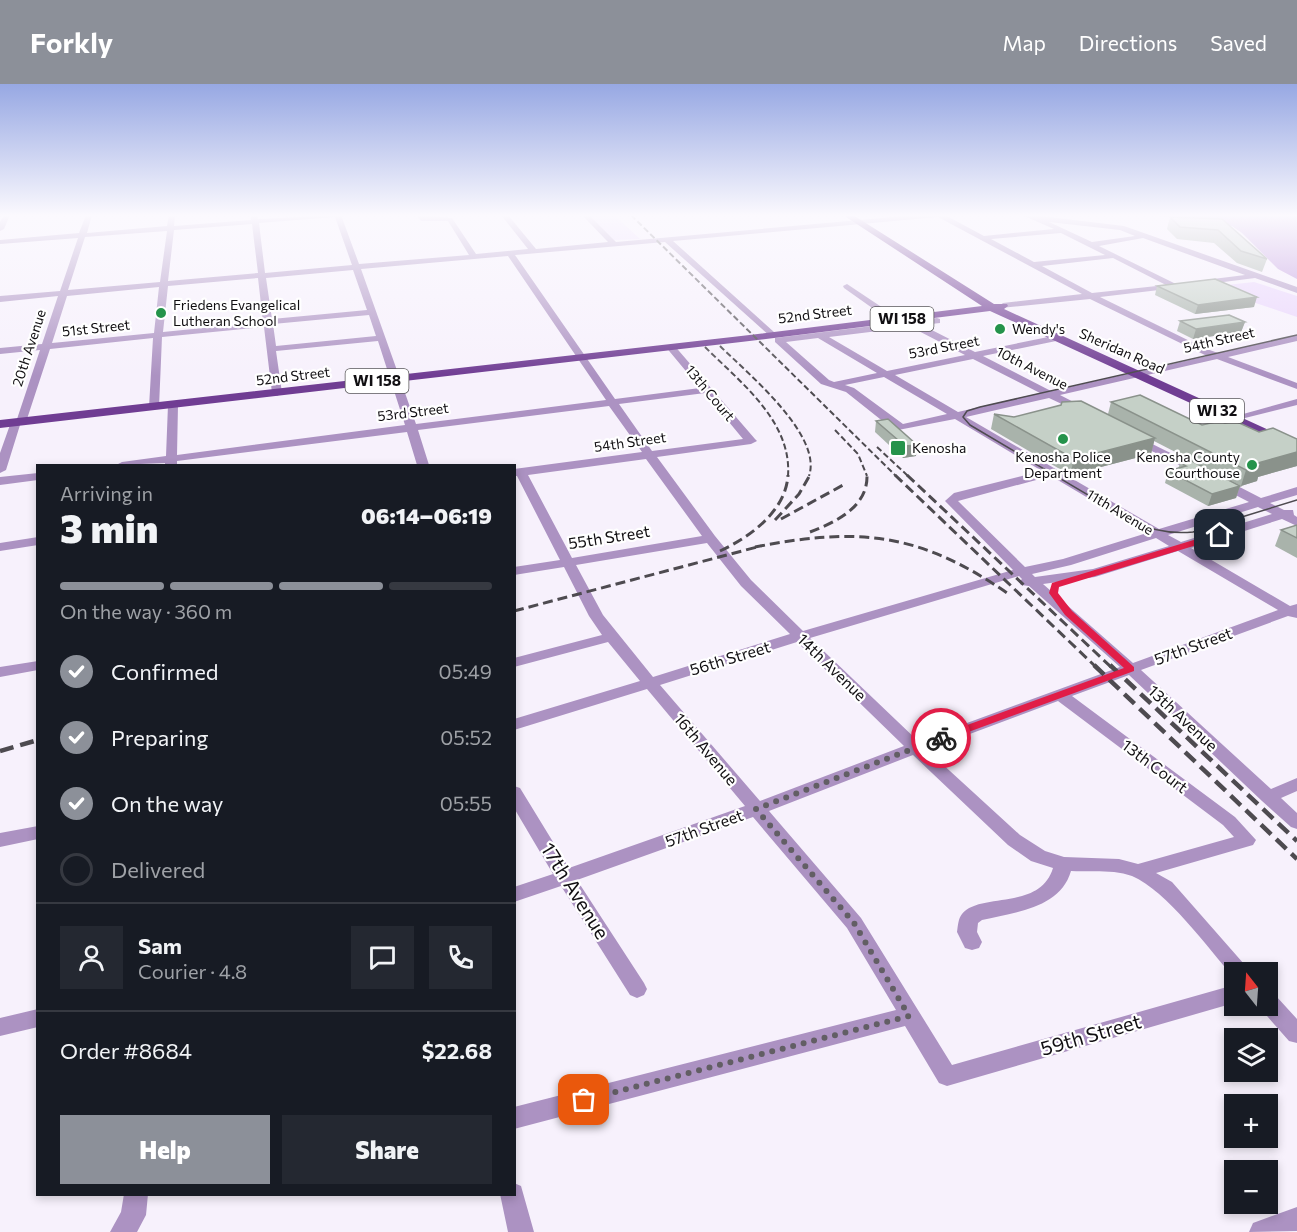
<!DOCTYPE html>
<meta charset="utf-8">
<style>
:root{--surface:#171b24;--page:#242831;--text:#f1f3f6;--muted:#9ea1a6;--line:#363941;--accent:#8c9099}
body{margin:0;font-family:Commissioner,sans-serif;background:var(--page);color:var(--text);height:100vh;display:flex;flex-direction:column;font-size:22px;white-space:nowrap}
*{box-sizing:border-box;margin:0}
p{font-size:20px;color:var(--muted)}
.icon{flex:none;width:33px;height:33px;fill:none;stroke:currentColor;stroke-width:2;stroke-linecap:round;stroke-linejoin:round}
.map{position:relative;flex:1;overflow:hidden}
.drawer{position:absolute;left:36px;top:380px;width:480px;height:732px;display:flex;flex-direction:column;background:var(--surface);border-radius:0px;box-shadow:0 3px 9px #0003}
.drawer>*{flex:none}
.needle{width:39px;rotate:343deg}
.tools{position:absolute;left:1224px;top:878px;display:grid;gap:12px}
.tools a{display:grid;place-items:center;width:54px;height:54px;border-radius:0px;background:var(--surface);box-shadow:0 3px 9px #0003;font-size:30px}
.pin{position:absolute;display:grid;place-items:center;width:51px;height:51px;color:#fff;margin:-26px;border-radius:12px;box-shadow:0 3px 9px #0006}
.courier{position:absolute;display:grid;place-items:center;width:60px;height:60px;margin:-30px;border:4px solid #e11d48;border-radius:50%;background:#fff;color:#222;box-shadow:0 2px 8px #0007}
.summary em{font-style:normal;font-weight:800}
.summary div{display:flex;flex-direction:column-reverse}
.summary{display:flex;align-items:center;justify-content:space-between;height:102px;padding:0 24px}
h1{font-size:39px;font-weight:800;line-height:45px}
.bar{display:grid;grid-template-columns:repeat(4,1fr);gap:9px 6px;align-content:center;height:72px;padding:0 24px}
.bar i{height:8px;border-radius:4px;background:var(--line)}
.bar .active{background:var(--accent)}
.bar p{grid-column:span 4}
.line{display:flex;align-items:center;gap:15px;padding:0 24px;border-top:2px solid var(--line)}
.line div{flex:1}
.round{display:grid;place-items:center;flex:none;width:63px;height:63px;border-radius:0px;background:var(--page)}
ol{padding:0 24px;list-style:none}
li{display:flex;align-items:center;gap:18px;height:66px}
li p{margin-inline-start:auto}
li .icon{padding:6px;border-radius:50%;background:var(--accent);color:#fff;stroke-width:4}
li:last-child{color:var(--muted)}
li i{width:33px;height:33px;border:3px solid var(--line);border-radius:50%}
.action{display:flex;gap:12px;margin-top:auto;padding:12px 24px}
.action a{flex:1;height:69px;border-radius:0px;background:var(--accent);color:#fff;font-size:24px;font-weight:800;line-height:69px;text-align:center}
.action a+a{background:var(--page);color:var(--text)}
header{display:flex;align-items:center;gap:36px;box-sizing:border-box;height:84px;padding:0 30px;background:var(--accent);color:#fff}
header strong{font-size:28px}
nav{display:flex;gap:33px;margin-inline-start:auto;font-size:21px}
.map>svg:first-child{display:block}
.green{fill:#e9d4fc}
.water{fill:#be97dc}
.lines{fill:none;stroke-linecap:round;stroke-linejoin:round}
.minor{fill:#ac92c2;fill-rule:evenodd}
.major{fill:#703d93;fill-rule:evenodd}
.tram{stroke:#4e4b50;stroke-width:1.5}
.rail-far2{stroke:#4e4b50;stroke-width:2;stroke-dasharray:6 3;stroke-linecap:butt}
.rail-far1{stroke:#4e4b50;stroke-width:3;stroke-dasharray:10 5;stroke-linecap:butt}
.rail{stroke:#4e4b50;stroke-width:4.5;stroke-dasharray:14 7;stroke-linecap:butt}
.wall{fill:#a9b3ab}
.shaded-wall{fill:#8a928b}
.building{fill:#c5d0c7;stroke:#8a928b;stroke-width:1.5}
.route{fill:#e11d48}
.done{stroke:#625e64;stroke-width:6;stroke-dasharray:0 10.8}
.poi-dot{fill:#25934b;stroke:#fff;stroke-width:2}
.labels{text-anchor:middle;stroke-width:4.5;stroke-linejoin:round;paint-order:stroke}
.far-poi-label{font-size:14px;fill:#110f12;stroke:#fff;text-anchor:start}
.far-street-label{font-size:14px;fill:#110f12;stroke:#fff}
.shield{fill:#fff;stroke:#585759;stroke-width:1.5}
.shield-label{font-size:15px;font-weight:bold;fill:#110f12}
.street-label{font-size:16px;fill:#110f12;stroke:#fff}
.near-street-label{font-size:20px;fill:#110f12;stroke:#fff}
</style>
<header>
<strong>Forkly</strong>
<nav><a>Map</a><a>Directions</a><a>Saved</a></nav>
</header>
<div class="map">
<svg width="1297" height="1148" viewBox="0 0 1297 1148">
<rect width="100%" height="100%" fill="#f7f1fc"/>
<g class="green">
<polygon points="588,131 614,131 640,155 614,156"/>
<polygon points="1254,198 1297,212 1297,233 1235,212 1227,201"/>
</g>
<polygon class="water" points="1153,131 1297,131 1297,195 1278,185 1242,149 1232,142"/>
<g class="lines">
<g class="minor">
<polygon points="4,131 10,131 4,145 0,147 0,138"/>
<path d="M86,131H92L87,149L167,142L169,131H175L174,142L251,136V131H257L258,135L341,131L359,180L469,171L448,137H421L416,131L452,134L476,170L528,165L501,131H508L536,165L608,158L582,131H589L616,158L915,131H945L984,152L1054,145L1022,131H1032L1124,142L1297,203V209L1255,194L1200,201L1196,199L1197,197L1245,191L1143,154L1099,162L1180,202L1176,204L1100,213L1204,264L1218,269L1297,251V257L1228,273L1297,299V305L1217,275L1060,311L1087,325V329L1083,330L1049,314L966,333L1159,445L1249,418L1218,402V396H1226L1261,414L1297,403V411L1270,419L1284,426H1293L1294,431L1297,433V442L1282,435L1191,464L1290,522L1297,520V534L1288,532L1141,586L1271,705L1297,694V707L1281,714L1297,729V745L1291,743L1262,717L1129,591L1072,612L1235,733L1256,756L1253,761L1156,789L1172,798L1251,888H1234V894C1208,864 1167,807 1132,792C1114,785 1090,788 1071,787C1060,825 1014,828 982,836L978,839L977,848L982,858L979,864L972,866L965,864L957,848C958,842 958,835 962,830C980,808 1040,827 1053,784L1031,777L1008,761L913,671L769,727L861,834L952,981L1234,901V919L947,1002L939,999L905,942L514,1045V1023L896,926L847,844L753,733L577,796L644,899L647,905L644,911L637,914L630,911L561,802L514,818V803L553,790L514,724V702L520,704L569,784L745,722L647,605L514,646V635L640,597L608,558L514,583V574L602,551L589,532L564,483L514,491V483L560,476L517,392H514V385L642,368L609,322L418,346L429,381H417L407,348L177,377V381H165V379L116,381L122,378L166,372L168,321L173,318L178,321L177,371L405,341L378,257L276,267L282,309L277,312L272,309L264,243L162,253L159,323L154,326L149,323L153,254L50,265L26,338L20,341L6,386L0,389V369L11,338L17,335L40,266L0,270V264L42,260L58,212L0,218V212L60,207L78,154L0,160V156L79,149ZM335,133L352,181L265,189L259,139ZM938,133L1082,210L1003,219L999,222L1000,224L1090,215L1207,272L1051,307L983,272L1061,256V252L1058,251L975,268L922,241L940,239V235L937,234L775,254V258L821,300L846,308L885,339L898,346L955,335L1042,387L954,409L945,417L1013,486L803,547L751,496L715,452L657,373L751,360L757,357L755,355L673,260L665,262L700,304L615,315L515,171L665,158L771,253L776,250L774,248L673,157ZM1049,138L1120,146L1135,152L1092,158ZM252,140L258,189L168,197L174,146ZM167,147L160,198L68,206L85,153ZM1061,149L1105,171L1034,178L991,155ZM508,172L606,316L416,340L361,185ZM1113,174L1166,201L1092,209L1042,182ZM353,186L367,226L272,235L266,194ZM258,194L263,238L163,248L168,202ZM159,203L154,249L52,259L67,212ZM369,231L376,252L276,262L273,240ZM911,243L965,271L887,287L829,253ZM818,254L877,289L834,298L829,296L786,258ZM973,275L1040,309L958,328L895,291ZM884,293L947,330L903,340L854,304L845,301ZM705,309L743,355L652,367L619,320ZM646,375L702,452L572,474L528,391ZM1051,392L1147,449L1063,475L1025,483L958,417ZM1258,423L1272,430L1181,458L1168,451ZM1156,454L1169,462L1093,485L1035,493L1032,490L1071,481ZM707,459L741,502L790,550L653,593L603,531L576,481ZM1178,467L1278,526L1133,579L1043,500L1095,493ZM1019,492L1022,495L1019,498L1021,501L1029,502L1120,583L918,657L810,554ZM797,558L904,662L760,717L660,601ZM1058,617L1223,741L1234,753L1138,780L1119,775L1064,773L1045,767L1020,751L927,666Z"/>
<polygon points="847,200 898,234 898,238 892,238 844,204 843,202"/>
<polygon points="1297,315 1297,321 1241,335 1236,332"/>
<polygon points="1134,351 1205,386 1207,388 1201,391 1197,390 1130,356 1130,352"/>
<polygon points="38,389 38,396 0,401 0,393"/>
<polygon points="38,453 38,461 0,467 0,459"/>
<polygon points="38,577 38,586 0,593 0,583"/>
<polygon points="38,742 38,755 0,763 0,749"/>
<polygon points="1268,909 1276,912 1297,935 1297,959 1289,957 1260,924 1259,921 1268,921"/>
<polygon points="38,925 38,943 0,952 0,934"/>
<polygon points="514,1099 521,1102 534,1148 508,1148 500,1110 514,1110"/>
<polygon points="124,1110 148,1110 146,1131 137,1148 110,1148 121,1128"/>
<polygon points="1297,1123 1297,1147 1249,1148 1253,1139"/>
</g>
<polygon class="major" points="843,131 853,131 994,220 1007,220 1008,222 1004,225 1297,359 1297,368 990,227 741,258 0,344 0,336 741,252 982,222"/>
<path class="tram" d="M1297,251L980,323L967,327L963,333L970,341L1132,437C1152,447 1171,450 1193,448L1297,416"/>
<g class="rail-far2">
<polyline points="631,131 896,392"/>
<path d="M720,262C747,289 823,351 809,392"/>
<path d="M705,263C740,298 792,337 788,392"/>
<polyline points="835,346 858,370 867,392"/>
<polyline points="877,363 908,392"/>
</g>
<g class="rail-far1">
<polyline points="895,391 1096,583"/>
<polyline points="907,391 1111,583"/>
<polyline points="781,435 845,400"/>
<polyline points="775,436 799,410 810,391"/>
<path d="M810,448C836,438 868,423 867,391"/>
<path d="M755,463C858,443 919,448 1007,509"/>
<path d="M720,467C750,453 786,427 788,391"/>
<polyline points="514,527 761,462"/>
</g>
<g class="rail">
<polyline points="1094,581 1297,775"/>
<polyline points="1110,581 1297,757"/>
<polyline points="0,667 38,656"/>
</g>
</g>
<g class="wall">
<polygon points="1170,133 1222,135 1267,175 1262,188 1237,179 1214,159 1177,155 1167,145"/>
<polygon points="1157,202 1254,223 1195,230 1155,211"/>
<polygon points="1180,237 1245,238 1241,248 1193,255 1177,247"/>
<polygon points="1111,318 1202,341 1225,339 1259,348 1297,355 1297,382 1258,393 1257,397 1241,402 1154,357 1151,370 1070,391 991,345 994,330 1014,333 1108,330"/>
<polygon points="876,337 917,361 916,372 903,374 875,348"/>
<polygon points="1180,379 1240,402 1236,414 1208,422 1165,399 1168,387 1178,385"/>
<polygon points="1297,441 1297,474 1275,462 1281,446"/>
</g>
<g class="shaded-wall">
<polygon points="1257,213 1254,223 1195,230 1198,221"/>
<polygon points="1245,238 1241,248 1193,255 1196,245"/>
<polygon points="1155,354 1151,370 1070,391 1074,375"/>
<polygon points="917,361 916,372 903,374 905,362"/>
<polygon points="1297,368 1297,382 1258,393 1257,397 1241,402 1246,386 1258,379"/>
<polygon points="1240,402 1236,414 1208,422 1212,410"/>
</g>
<g class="building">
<polygon points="1170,133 1222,135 1267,175 1241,167 1218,146 1180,143"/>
<polygon points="1215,195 1257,213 1198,221 1157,202"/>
<polygon points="1229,231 1245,238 1196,245 1180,237"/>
<polygon points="1140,311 1202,341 1220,337 1225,339 1235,337 1259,348 1273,344 1297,355 1297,368 1258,379 1262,381 1246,386 1111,318"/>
<polygon points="1081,317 1155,354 1074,375 994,330 1014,333 1061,321 1062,318"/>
<polygon points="888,335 917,361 905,362 876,337"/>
<polygon points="1190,376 1240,402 1212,410 1168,387 1186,382 1180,379"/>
<polygon points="1297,441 1297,454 1281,446"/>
</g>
<linearGradient id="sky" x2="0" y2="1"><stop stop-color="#97a8e3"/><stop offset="0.45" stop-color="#fbf9fe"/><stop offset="1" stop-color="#fbf9fe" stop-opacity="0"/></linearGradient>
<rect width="1297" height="292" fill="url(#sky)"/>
<polygon class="route" points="1220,448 1224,451 1223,453 1059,503 1058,509 1072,527 1134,583 1134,587 944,657 937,657 937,652 1124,584 1065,531 1049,509 1052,499"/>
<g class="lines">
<polyline class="done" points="584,1016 909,932 854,839 756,725 941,654"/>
</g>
<g class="poi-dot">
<circle cx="161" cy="229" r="6"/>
<circle cx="1000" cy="245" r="6"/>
<circle cx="1063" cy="355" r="6"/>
<rect x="890" y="356" width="16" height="16" rx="3"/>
<circle cx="1252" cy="381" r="6"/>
</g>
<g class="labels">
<g class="far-poi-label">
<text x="173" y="226">Friedens Evangelical<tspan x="173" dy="16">Lutheran School</tspan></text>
<text x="1012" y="250">Wendy's</text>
<text x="912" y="369">Kenosha</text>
<text x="1063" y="378" text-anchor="middle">Kenosha Police<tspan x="1063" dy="16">Department</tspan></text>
<text x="1240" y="378" text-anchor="end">Kenosha County<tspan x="1240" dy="16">Courthouse</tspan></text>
</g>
<g class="far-street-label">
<text transform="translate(815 230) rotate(-7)" y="5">52nd Street</text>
<text transform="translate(96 244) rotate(-6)" y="5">51st Street</text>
<text transform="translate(1219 256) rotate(-13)" y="5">54th Street</text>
<text transform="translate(944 263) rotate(-11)" y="5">53rd Street</text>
<text transform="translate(29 264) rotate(-72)" y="5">20th Avenue</text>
<text transform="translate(1122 267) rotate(24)" y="5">Sheridan Road</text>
<text transform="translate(1032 284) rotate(27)" y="5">10th Avenue</text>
<text transform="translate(293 292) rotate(-7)" y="5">52nd Street</text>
<text transform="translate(710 309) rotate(50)" y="5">13th Court</text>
<text transform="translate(413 328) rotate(-7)" y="5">53rd Street</text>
<text transform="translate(630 358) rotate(-8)" y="5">54th Street</text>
<text transform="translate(1120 428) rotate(31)" y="5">11th Avenue</text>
</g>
<g class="shield">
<rect x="870.5" y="223" width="63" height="24" rx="4.5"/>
<rect x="345.5" y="285" width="63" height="24" rx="4.5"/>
<rect x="1190" y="315" width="54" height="24" rx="4.5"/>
</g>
<g class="shield-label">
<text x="902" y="240">WI 158</text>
<text x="377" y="302">WI 158</text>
<text x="1217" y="332">WI 32</text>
</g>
<g class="street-label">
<text transform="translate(609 453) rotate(-9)" y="6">55th Street</text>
<text transform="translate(1193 562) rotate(-20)" y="6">57th Street</text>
<text transform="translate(730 574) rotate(-17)" y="6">56th Street</text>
<text transform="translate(832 583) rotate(44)" y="6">14th Avenue</text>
<text transform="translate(1183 634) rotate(43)" y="6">13th Avenue</text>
<text transform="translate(706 665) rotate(50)" y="6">16th Avenue</text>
<text transform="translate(1155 682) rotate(37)" y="6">13th Court</text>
<text transform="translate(704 744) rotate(-20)" y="6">57th Street</text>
</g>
<g class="near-street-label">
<text transform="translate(575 807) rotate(58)" y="7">17th Avenue</text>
<text transform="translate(1091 951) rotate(-16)" y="7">59th Street</text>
</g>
</g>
</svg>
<div class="tools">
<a><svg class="needle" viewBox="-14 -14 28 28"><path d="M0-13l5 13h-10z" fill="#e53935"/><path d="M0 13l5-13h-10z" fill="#9ea1a6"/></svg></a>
<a><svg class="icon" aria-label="layers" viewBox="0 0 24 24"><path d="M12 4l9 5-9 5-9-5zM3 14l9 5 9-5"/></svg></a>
<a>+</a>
<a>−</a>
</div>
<div class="pin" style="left:584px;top:1016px;background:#ea580c"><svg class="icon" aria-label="bag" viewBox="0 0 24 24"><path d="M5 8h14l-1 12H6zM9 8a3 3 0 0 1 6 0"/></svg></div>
<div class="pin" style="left:1220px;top:451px;background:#1f2937"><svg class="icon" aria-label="home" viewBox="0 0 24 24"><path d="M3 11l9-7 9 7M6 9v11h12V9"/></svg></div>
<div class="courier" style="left:941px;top:654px"><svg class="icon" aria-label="bike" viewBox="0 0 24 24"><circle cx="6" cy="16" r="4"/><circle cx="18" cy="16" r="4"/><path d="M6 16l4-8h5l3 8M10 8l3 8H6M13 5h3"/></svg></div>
<section class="drawer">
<div class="summary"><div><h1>3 min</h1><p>Arriving in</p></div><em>06:14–06:19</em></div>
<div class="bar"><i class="active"></i><i class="active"></i><i class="active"></i><i></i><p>On the way · 360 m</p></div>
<ol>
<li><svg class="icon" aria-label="check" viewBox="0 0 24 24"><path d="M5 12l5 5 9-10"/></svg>Confirmed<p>05:49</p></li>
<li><svg class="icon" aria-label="check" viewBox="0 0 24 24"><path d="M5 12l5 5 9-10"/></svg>Preparing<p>05:52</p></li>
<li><svg class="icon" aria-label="check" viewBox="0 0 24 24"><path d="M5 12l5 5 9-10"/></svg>On the way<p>05:55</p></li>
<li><i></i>Delivered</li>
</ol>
<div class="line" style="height:108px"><a class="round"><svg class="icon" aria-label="person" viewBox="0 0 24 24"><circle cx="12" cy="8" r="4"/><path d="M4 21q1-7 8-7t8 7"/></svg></a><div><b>Sam</b><p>Courier · 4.8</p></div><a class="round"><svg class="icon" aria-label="chat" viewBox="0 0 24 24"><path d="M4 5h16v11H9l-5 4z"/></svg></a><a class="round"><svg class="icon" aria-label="phone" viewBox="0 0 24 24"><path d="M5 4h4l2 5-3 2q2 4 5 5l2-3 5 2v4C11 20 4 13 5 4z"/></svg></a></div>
<div class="line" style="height:78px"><div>Order #8684</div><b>$22.68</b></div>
<div class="action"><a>Help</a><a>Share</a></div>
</section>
</div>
